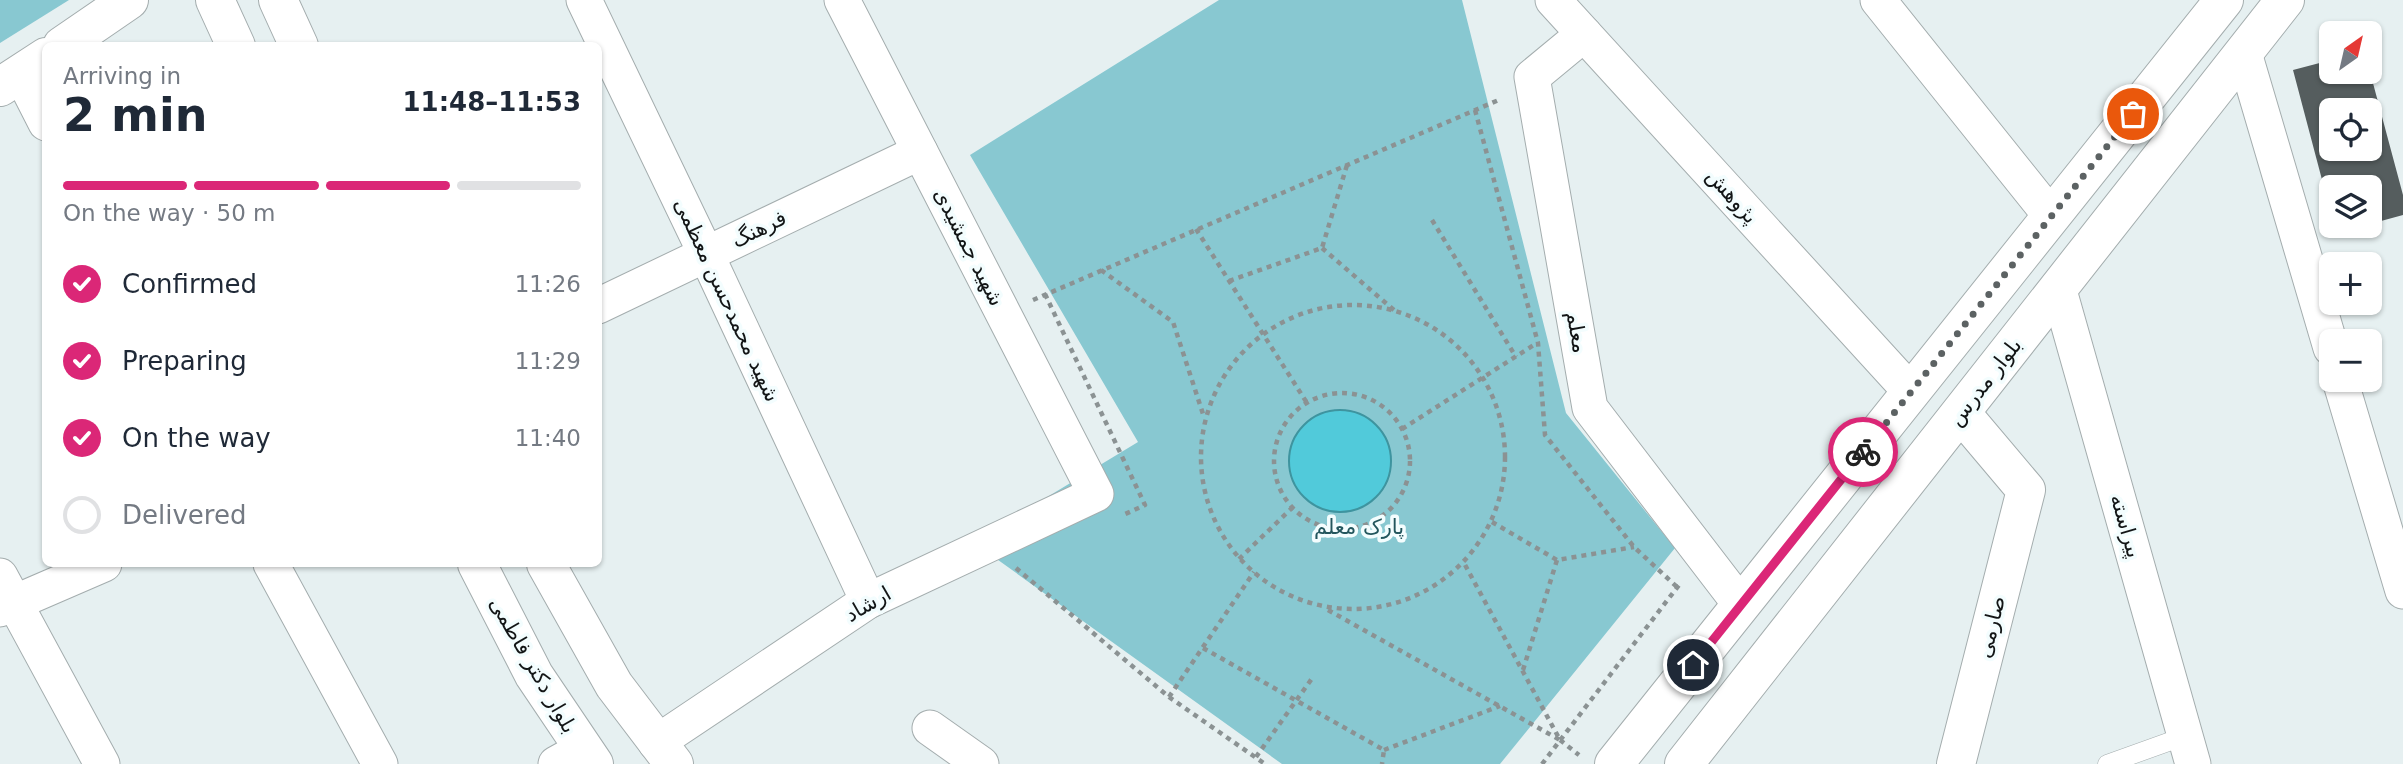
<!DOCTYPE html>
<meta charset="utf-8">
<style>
:root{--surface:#fff;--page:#f6f6f7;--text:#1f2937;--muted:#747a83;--line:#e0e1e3;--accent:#db2777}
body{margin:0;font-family:"DejaVu Sans","Noto Naskh Arabic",sans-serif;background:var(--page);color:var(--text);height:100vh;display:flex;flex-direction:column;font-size:26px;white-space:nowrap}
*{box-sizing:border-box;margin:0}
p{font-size:23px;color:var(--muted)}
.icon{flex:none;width:38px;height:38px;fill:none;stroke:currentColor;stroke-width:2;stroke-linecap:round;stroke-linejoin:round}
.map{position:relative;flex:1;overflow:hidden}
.side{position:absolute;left:42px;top:42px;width:560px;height:525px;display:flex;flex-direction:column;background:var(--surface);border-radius:10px;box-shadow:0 2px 5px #0004}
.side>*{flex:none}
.needle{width:46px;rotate:34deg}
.tools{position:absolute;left:2319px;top:21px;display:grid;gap:14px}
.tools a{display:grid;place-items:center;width:63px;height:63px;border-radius:10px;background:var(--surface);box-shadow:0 2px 5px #0004;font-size:35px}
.pin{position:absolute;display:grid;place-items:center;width:60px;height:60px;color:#fff;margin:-30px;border:4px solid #fff;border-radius:50%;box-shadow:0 2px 7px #0007}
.courier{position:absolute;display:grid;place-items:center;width:70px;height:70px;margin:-35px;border:5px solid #db2777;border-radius:50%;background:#fff;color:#222;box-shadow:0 2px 9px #0007}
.head em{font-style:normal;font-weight:600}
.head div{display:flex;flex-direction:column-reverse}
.head{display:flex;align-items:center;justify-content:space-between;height:119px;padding:0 21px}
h1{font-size:46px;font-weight:600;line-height:52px}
.bar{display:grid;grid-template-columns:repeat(4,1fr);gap:10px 7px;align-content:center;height:84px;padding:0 21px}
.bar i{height:9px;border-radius:5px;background:var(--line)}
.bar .on{background:var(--accent)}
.bar p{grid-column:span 4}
ol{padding:0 21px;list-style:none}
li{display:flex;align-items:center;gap:21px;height:77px}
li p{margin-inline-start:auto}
li .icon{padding:7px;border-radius:50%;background:var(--accent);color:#fff;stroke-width:4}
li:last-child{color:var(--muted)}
li i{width:38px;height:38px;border:4px solid var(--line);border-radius:50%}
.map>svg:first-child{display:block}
.green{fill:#88c8d1}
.water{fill:#51cada;stroke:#3e949f;stroke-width:2}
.building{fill:#555d5e;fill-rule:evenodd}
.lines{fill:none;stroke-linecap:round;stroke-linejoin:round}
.service-casing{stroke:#a4adae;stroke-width:19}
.minor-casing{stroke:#a4adae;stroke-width:37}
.tertiary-casing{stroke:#a4adae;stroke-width:40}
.secondary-casing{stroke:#a4adae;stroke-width:40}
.path{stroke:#8b9293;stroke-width:4.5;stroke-dasharray:5 5;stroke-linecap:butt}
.service{stroke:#fff;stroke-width:18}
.minor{stroke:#fff;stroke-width:35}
.tertiary{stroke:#fff;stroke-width:38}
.secondary{stroke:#fff;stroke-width:38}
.done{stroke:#5c6263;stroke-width:7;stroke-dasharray:0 12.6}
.route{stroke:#db2777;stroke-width:9}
.labels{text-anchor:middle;stroke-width:7;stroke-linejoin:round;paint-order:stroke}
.street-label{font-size:21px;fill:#121516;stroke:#f3fdfe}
.park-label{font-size:21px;fill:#23565d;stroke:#f3fdfe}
</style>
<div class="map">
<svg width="2403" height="764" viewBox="0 0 2403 764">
<rect width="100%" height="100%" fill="#e6f0f1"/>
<g class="green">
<polygon points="0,0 69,0 0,43"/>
<polygon points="1219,0 1462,0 1566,413 1675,548 1500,764 1282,764 973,542 1138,442 970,155"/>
</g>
<circle class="water" cx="1340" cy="461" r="51"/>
<g class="building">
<path d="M2331,60V72H2370L2403,195V215L2370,224V187H2331L2330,210L2293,70ZM2331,110H2370V149H2331Z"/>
<polygon points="2334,226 2360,226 2360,227 2336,233"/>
</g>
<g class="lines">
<defs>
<polyline id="service" points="2107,764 2185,736"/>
<g id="minor">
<polyline points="584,0 706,254 868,601"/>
<polyline points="1553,0 1911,392"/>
<polyline points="1878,0 2051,216"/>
<polyline points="1584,34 1532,77 1590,408 1741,605"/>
<polyline points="2244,53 2331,348"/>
<polyline points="21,74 46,123"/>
<polyline points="2058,287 2193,764"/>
<polyline points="598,306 920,152"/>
<polyline points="2340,380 2403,591"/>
<polyline points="271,564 380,764"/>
<polyline points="0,576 102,764"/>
<polyline points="0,609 104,564"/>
<polyline points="930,728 981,764"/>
<polyline points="656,743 868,601 1096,494 842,0"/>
<polyline points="556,764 583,749"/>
</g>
<polyline id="tertiary" points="1956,764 2026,490 1961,413"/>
<g id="secondary">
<polyline points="215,0 236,46"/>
<polyline points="278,0 299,46"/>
<polyline points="62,46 129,0"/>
<polyline points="0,87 46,57"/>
<polyline points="477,564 534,675 594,764"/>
<polyline points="546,564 614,685 674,764"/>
<polyline points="1614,764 2224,0"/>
<polyline points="1684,764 2285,0"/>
</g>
</defs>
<use href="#service" class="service-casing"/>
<use href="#minor" class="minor-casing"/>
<use href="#tertiary" class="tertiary-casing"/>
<use href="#secondary" class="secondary-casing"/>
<g class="path">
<polyline points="1475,110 1538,343 1545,435 1634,547 1677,587"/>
<polyline points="1432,220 1516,357"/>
<polyline points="1196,229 1307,403"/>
<polyline points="1322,248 1395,311"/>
<polyline points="1101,270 1173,322 1204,417"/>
<polyline points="1229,281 1322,248 1347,165"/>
<polyline points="1045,294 1145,505 1123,515"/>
<polyline points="1033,300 1501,99"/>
<circle cx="1353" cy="457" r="152"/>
<circle cx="1342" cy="461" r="68"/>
<polyline points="1402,429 1537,343"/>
<polyline points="1492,522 1557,560 1634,547"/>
<polyline points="1239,559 1293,507"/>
<polyline points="1016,568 1169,697 1265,764"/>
<polyline points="1328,610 1560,740 1464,563"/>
<polyline points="1203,648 1384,750 1382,764"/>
<polyline points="1523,670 1557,560"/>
<polyline points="1169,697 1254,572"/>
<polyline points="1560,740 1579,755"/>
<polyline points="1384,750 1500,706"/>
<polyline points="1256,757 1313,677"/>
<polyline points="1542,764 1679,585"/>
</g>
<use href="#service" class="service"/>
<use href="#minor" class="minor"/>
<use href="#tertiary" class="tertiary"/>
<use href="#secondary" class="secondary"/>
</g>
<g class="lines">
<polyline class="done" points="1863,452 2133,114"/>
<polyline class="route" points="1693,665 1863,452"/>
</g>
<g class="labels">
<g class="street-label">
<text transform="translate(1732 196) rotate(48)" y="7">پژوهش</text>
<text transform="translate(759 229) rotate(-26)" y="7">فرهنگ</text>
<text transform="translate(969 247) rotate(63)" y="7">شهید جمشیدی</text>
<text transform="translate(727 300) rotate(65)" y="7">شهید محمدحسن معظمی</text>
<text transform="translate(1577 332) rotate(80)" y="7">معلم</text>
<text transform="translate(1985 382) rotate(-52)" y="7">بلوار مدرس</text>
<text transform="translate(2126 526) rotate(74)" y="7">پیراسته</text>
<text transform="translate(868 604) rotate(-30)" y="7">ارشاد</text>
<text transform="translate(1991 627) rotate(-76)" y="7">صارمی</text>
<text transform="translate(533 665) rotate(60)" y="7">بلوار دکتر فاطمی</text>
</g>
<g class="park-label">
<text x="1359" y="534">پارک معلم</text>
</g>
</g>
</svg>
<div class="tools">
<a><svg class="needle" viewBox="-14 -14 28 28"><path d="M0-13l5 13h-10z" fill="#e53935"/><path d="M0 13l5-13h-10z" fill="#747a83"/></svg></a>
<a><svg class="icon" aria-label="locate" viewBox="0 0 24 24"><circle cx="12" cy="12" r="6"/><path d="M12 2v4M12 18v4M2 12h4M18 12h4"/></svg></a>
<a><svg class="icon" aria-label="layers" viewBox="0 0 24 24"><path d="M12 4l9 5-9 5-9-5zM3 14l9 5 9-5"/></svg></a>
<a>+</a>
<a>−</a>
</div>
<div class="pin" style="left:2133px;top:114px;background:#ea580c"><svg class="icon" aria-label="bag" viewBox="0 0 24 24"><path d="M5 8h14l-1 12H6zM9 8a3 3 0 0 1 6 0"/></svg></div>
<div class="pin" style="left:1693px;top:665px;background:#1f2937"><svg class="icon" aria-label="home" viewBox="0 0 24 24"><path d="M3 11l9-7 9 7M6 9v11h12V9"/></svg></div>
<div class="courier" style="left:1863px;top:452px"><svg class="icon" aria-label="bike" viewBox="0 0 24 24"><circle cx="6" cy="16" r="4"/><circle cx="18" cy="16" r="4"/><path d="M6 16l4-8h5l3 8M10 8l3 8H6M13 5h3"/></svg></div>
<section class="side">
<div class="head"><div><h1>2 min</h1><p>Arriving in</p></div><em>11:48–11:53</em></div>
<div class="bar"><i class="on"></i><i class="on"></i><i class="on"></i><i></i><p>On the way · 50 m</p></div>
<ol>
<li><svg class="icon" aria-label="check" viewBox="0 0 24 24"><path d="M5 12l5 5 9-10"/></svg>Confirmed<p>11:26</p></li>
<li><svg class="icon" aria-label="check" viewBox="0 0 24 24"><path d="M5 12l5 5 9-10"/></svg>Preparing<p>11:29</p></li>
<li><svg class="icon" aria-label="check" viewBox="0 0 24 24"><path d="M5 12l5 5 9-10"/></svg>On the way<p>11:40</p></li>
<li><i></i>Delivered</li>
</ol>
</section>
</div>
